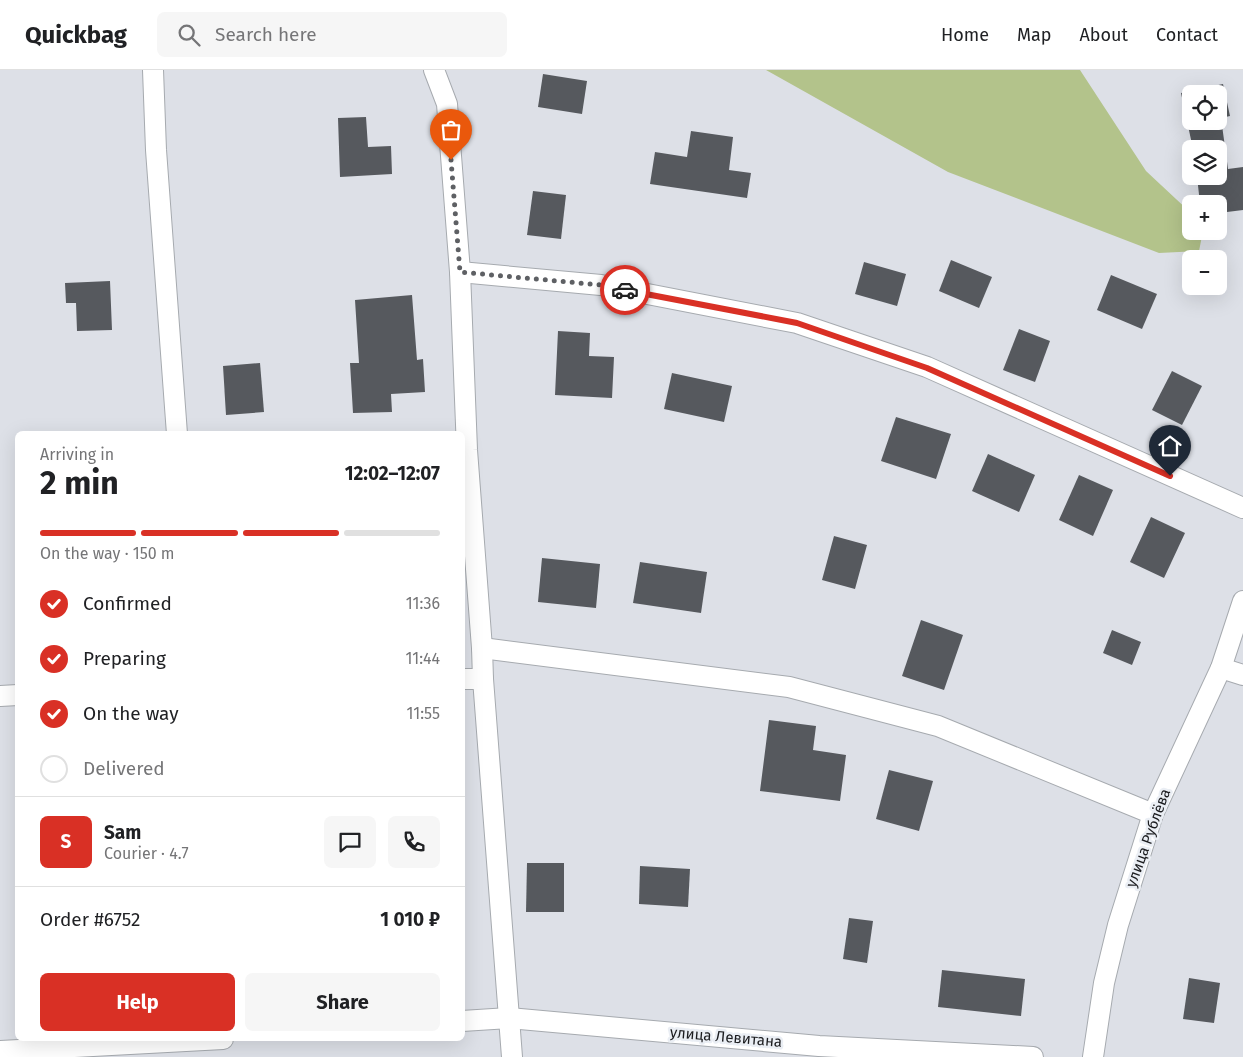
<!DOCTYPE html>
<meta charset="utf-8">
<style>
:root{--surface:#fff;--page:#f6f6f6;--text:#202124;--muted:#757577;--line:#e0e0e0;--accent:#d93025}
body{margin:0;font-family:"Fira Sans",sans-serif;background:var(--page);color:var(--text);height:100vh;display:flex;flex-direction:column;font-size:19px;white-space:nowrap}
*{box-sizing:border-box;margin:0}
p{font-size:16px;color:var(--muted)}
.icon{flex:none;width:28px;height:28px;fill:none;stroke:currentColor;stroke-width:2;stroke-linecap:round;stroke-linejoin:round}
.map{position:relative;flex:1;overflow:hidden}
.details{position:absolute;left:15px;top:361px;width:450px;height:610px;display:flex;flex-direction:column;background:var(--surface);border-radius:8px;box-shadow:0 5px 20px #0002}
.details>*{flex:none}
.fabs{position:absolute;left:1182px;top:15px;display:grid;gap:10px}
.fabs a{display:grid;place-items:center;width:45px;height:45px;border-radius:8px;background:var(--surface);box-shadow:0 5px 20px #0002;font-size:25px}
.pin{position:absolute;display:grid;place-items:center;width:42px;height:42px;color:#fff;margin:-51px -21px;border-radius:50% 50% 50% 0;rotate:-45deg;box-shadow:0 0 5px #0007}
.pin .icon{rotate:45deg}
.courier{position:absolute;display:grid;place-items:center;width:50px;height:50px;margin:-25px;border:4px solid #d93025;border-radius:50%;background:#fff;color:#222;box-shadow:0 1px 6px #0007}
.head em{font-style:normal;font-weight:700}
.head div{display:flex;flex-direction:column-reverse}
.head{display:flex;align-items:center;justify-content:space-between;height:85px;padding:0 25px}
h1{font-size:32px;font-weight:700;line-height:38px}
.bar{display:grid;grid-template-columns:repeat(4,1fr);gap:8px 5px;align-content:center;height:60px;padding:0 25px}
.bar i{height:6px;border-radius:4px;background:var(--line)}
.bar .active{background:var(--accent)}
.bar p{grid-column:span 4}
.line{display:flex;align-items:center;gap:12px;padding:0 25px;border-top:1px solid var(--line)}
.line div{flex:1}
.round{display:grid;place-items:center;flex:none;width:52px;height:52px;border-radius:8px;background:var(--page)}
ol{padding:0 25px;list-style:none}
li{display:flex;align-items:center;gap:15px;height:55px}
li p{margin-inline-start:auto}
li .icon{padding:5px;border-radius:50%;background:var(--accent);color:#fff;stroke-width:4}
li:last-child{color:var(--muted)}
li i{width:28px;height:28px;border:2px solid var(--line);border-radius:50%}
.primary-button{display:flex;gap:10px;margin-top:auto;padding:10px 25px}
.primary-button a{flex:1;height:58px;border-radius:8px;background:var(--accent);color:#fff;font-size:20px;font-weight:700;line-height:58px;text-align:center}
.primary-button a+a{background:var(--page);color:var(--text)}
header{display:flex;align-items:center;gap:30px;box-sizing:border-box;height:70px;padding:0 25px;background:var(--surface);border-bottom:1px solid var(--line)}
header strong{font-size:24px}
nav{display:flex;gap:28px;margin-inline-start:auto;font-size:18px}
.search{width:350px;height:45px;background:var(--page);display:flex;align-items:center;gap:12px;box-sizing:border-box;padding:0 18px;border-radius:8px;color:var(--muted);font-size:19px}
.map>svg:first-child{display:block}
.green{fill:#b3c38b}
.building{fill:#56595e;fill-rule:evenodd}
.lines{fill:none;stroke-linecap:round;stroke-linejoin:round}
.minor-casing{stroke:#a6aaaf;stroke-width:22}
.minor{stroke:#fff;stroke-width:20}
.done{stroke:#5e6064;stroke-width:5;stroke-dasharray:0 9}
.route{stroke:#d93025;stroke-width:6}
.labels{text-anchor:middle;stroke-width:5;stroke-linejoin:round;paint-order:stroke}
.street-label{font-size:15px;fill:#1a1b1e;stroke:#eaeef4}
</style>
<header>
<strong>Quickbag</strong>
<div class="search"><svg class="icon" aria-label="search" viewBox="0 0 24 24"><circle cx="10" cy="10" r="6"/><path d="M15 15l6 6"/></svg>Search here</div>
<nav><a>Home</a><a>Map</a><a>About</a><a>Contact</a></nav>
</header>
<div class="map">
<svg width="1243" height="987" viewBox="0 0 1243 987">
<rect width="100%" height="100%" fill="#dde0e7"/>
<polygon class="green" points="766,0 1080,0 1146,101 1191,143 1191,161 1203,161 1199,181 1159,183 948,102"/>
<g class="building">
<polygon points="543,4 587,11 582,44 538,37"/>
<path d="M1223,14L1230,46L1221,48L1228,99L1243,97V140L1219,143V134H1200L1197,106H1219V79H1193L1181,23ZM1191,24H1219V51H1191Z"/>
<polygon points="366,47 368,77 391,76 392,104 340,107 338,48"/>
<polygon points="691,61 733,67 729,100 751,103 747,128 650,114 655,82 687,87"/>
<polygon points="533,121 566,125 561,169 527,165"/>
<polygon points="951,190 992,207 979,238 939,221"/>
<polygon points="864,192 906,204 897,236 855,224"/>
<polygon points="1111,205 1157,224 1142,259 1097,240"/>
<polygon points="110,211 112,260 77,261 76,233 66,233 65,213"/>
<polygon points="412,225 417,290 423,289 425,322 391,324 392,342 353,343 350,293 359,293 355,230"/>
<polygon points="1019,259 1050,271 1035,312 1003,300"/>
<polygon points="558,261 590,263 589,286 614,287 612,328 555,325"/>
<polygon points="260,293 264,342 226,345 223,296"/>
<polygon points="1172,301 1202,316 1182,355 1152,340"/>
<polygon points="672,303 732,316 724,352 664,339"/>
<polygon points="896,347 951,364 936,409 881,391"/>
<polygon points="988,384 1035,405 1019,442 972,421"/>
<polygon points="1079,405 1113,420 1093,466 1059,450"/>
<polygon points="1151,447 1185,463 1164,508 1130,492"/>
<polygon points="834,466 867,475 855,519 822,510"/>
<polygon points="542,488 600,494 596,538 538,532"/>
<polygon points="640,492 707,502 701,543 633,533"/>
<polygon points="921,550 963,565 944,620 902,606"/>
<polygon points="1112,560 1141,572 1132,595 1103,583"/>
<polygon points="769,650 816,656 813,680 846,685 840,731 760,721"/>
<polygon points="889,700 933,711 919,761 876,749"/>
<polygon points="527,793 564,793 564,842 526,842"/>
<polygon points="640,796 690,799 688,837 639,834"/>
<polygon points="849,848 873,851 867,893 843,889"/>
<polygon points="942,900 1025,909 1021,946 938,937"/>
<polygon points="1189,908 1220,913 1214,953 1183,949"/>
</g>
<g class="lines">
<defs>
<g id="minor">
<polyline points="153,0 156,80 177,364"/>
<polyline points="434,0 447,34 460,202 467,380 482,578 483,609 512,987"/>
<polyline points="460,202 601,215 797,253 927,297 1243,438"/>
<polyline points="482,578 789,617 938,656 1153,744"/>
<polyline points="1221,598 1243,605"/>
<polyline points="462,609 483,609"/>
<polyline points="0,626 18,625"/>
<polyline points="462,951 509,948 819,976 1033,987"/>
<polyline points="0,981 223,969"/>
<polyline points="1093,987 1104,913 1118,855 1153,744 1221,598 1243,531"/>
</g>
</defs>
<use href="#minor" class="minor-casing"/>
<use href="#minor" class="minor"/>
</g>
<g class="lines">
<polyline class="done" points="451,90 460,202 601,215 625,220"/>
<polyline class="route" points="625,220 797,253 927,298 1170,406"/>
</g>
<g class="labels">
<g class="street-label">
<text transform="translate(1148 768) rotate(-70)" y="5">улица Рублёва</text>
<text transform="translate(726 967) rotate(5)" y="5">улица Левитана</text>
</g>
</g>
</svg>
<div class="fabs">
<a><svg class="icon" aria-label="locate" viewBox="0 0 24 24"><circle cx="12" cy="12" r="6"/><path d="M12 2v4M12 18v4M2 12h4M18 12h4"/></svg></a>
<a><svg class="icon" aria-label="layers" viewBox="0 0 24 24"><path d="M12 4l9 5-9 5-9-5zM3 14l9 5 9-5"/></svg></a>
<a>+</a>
<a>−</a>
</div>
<div class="pin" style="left:451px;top:90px;background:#ea580c"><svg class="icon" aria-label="bag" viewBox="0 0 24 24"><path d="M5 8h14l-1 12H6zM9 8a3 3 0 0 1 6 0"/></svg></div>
<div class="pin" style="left:1170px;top:406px;background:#1f2937"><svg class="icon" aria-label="home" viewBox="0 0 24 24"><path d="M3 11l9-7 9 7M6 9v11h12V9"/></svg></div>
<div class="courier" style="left:625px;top:220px"><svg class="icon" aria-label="car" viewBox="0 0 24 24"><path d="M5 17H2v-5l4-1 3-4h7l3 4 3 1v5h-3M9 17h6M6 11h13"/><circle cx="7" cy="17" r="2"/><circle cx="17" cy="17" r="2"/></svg></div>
<section class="details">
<div class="head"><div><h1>2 min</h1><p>Arriving in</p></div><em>12:02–12:07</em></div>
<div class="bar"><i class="active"></i><i class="active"></i><i class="active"></i><i></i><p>On the way · 150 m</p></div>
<ol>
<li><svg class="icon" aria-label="check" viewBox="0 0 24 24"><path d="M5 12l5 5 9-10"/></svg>Confirmed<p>11:36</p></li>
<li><svg class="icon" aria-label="check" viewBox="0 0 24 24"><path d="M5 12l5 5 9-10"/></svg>Preparing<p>11:44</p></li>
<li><svg class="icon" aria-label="check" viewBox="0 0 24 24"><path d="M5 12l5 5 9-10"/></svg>On the way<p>11:55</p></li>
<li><i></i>Delivered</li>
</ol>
<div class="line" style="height:90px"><b class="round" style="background:var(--accent);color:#fff">S</b><div><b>Sam</b><p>Courier · 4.7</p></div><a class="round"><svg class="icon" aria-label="chat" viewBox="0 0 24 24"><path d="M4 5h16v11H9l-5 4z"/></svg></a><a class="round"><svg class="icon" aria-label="phone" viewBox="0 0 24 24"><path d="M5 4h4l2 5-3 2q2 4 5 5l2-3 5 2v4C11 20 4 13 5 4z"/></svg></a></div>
<div class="line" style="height:65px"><div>Order #6752</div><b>1 010 ₽</b></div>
<div class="primary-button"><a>Help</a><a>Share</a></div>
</section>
</div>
